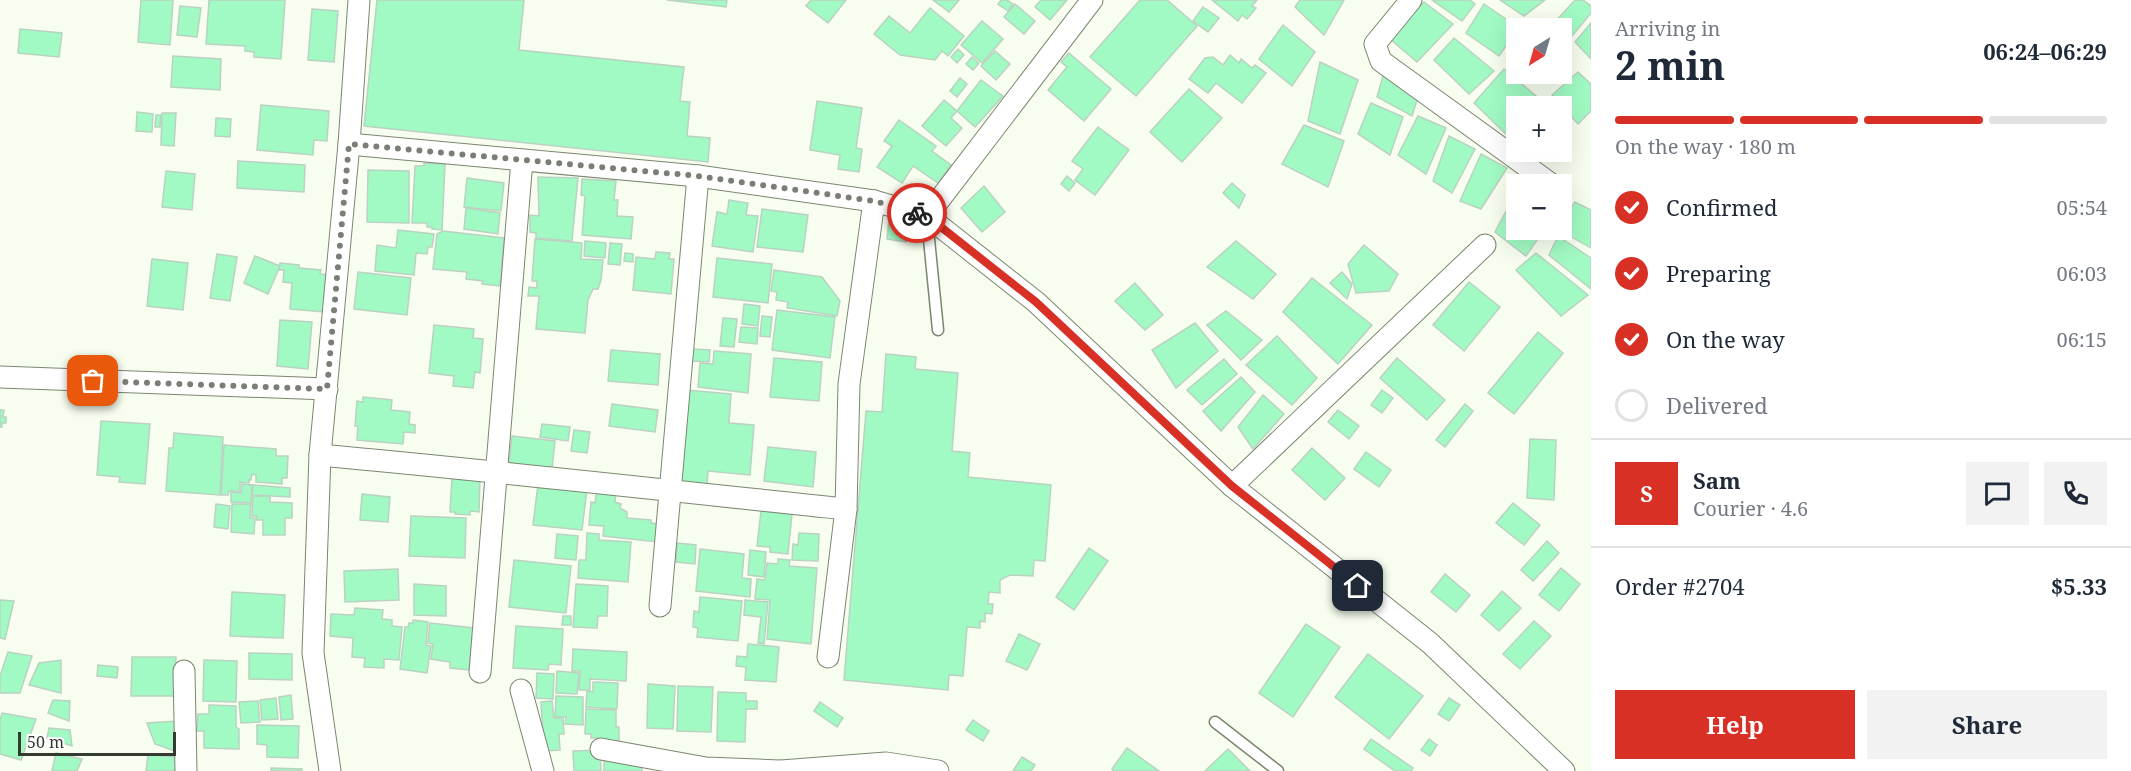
<!DOCTYPE html>
<meta charset="utf-8">
<style>
:root{--surface:#fff;--page:#f2f2f3;--text:#1f2937;--muted:#747a83;--line:#e0e1e3;--accent:#d93025}
body{margin:0;font-family:"Noto Serif",serif;background:var(--page);color:var(--text);height:100vh;display:flex;flex-direction:column;font-size:22px;white-space:nowrap}
*{box-sizing:border-box;margin:0}
p{font-size:20px;color:var(--muted)}
.icon{flex:none;width:33px;height:33px;fill:none;stroke:currentColor;stroke-width:2;stroke-linecap:round;stroke-linejoin:round}
.map{position:relative;flex:1;overflow:hidden}
.details{display:flex;flex-direction:column;background:var(--surface);width:540px}
.details>*{flex:none}
.needle{width:39px;rotate:217deg}
.fabs{position:absolute;left:1506px;top:18px;display:grid;gap:12px}
.fabs a{display:grid;place-items:center;width:66px;height:66px;border-radius:0px;background:var(--surface);box-shadow:0 6px 24px #0002;font-size:30px}
.scale{position:absolute;left:18px;bottom:15px;width:158px;box-sizing:border-box;padding-left:6px;border:3px solid #353a31;border-top:0;font-size:16px;line-height:21px;white-space:nowrap;color:#353a31;-webkit-text-stroke:4px #fff;paint-order:stroke}
.pin{position:absolute;display:grid;place-items:center;width:51px;height:51px;color:#fff;margin:-26px;border-radius:12px;box-shadow:0 3px 9px #0006}
.courier{position:absolute;display:grid;place-items:center;width:60px;height:60px;margin:-30px;border:4px solid #d93025;border-radius:50%;background:#fff;color:#222;box-shadow:0 2px 8px #0007}
.headline em{font-style:normal;font-weight:700}
.headline div{display:flex;flex-direction:column-reverse}
.headline{display:flex;align-items:center;justify-content:space-between;height:102px;padding:0 24px}
h1{font-size:39px;font-weight:700;line-height:45px}
.bar{display:grid;grid-template-columns:repeat(4,1fr);gap:9px 6px;align-content:center;height:72px;padding:0 24px}
.bar i{height:8px;border-radius:4px;background:var(--line)}
.bar .on{background:var(--accent)}
.bar p{grid-column:span 4}
.line{display:flex;align-items:center;gap:15px;padding:0 24px;border-top:2px solid var(--line)}
.line div{flex:1}
.round{display:grid;place-items:center;flex:none;width:63px;height:63px;border-radius:0px;background:var(--page)}
ol{padding:0 24px;list-style:none}
li{display:flex;align-items:center;gap:18px;height:66px}
li p{margin-inline-start:auto}
li .icon{padding:6px;border-radius:50%;background:var(--accent);color:#fff;stroke-width:4}
li:last-child{color:var(--muted)}
li i{width:33px;height:33px;border:3px solid var(--line);border-radius:50%}
.button{display:flex;gap:12px;margin-top:auto;padding:12px 24px}
.button a{flex:1;height:69px;border-radius:0px;background:var(--accent);color:#fff;font-size:24px;font-weight:700;line-height:69px;text-align:center}
.button a+a{background:var(--page);color:var(--text)}
main{display:flex;flex:1;min-height:0}
.map>svg:first-child{display:block}
.building{fill:#a1fac3;stroke:#bad2c1;stroke-width:1.5}
.lines{fill:none;stroke-linecap:round;stroke-linejoin:round}
.lane-casing{stroke:#7b8670;stroke-width:13}
.street-casing{stroke:#7b8670;stroke-width:23}
.lane{stroke:#fff;stroke-width:10}
.street{stroke:#fff;stroke-width:21}
.done{stroke:#797f74;stroke-width:6;stroke-dasharray:0 10.8}
.route{stroke:#d93025;stroke-width:8}
</style>
<main>
<div class="map">
<svg width="1591" height="771" viewBox="0 0 1591 771">
<rect width="100%" height="100%" fill="#f7feef"/>
<g class="building">
<polygon points="141,0 173,0 170,45 138,42"/>
<polygon points="209,0 285,0 281,59 254,57 254,52 245,51 245,46 206,44"/>
<polygon points="377,0 524,0 519,50 684,67 680,101 690,102 687,136 710,138 708,162 364,126"/>
<polygon points="667,0 727,0 726,7"/>
<polygon points="811,0 846,0 828,23 806,6"/>
<polygon points="933,0 959,0 949,12"/>
<polygon points="1001,0 1007,0 1013,4 1008,11 998,4"/>
<polygon points="1041,0 1067,0 1050,20 1035,7"/>
<polygon points="1140,0 1167,0 1197,26 1136,96 1090,57"/>
<polygon points="1212,0 1257,0 1252,6 1256,8 1247,19 1242,15 1238,21"/>
<polygon points="1300,0 1344,0 1324,35 1295,7"/>
<polygon points="1432,0 1470,0 1475,4 1462,21"/>
<polygon points="1500,0 1545,0 1524,16"/>
<polygon points="1575,0 1583,0 1591,6 1591,13 1572,36 1555,22"/>
<polygon points="1424,2 1453,24 1417,62 1390,39"/>
<polygon points="1015,4 1035,21 1024,34 1004,17"/>
<polygon points="1484,4 1519,28 1516,28 1516,32 1499,56 1466,33"/>
<polygon points="180,6 201,8 197,37 177,35"/>
<polygon points="1203,7 1219,18 1208,32 1193,21"/>
<polygon points="930,8 964,36 948,56 942,51 935,60 900,55 874,34 889,16 910,33"/>
<polygon points="312,9 338,11 334,62 308,60"/>
<polygon points="982,21 1003,39 982,63 961,45"/>
<polygon points="1591,23 1591,59 1575,42"/>
<polygon points="1283,25 1315,52 1292,86 1259,59"/>
<polygon points="20,29 62,33 59,57 18,53"/>
<polygon points="1454,38 1494,71 1469,94 1434,60"/>
<polygon points="958,49 964,55 957,63 951,57"/>
<polygon points="995,51 1010,64 996,80 981,66"/>
<polygon points="1069,53 1111,89 1084,121 1048,90 1067,67 1061,62"/>
<polygon points="1230,55 1239,63 1241,59 1252,68 1255,65 1266,73 1242,103 1216,83 1208,93 1189,79 1205,58 1213,57 1223,65"/>
<polygon points="173,56 221,59 220,90 171,87"/>
<polygon points="972,57 979,63 973,70 966,64"/>
<polygon points="1320,62 1358,80 1340,134 1308,121"/>
<polygon points="1504,69 1548,106 1516,106 1516,144 1474,103"/>
<polygon points="1578,72 1591,84 1591,111 1578,124 1552,95"/>
<polygon points="1383,76 1418,97 1412,116 1377,97"/>
<polygon points="960,78 967,84 957,97 950,91"/>
<polygon points="981,80 1003,96 975,127 957,111"/>
<polygon points="1189,89 1222,118 1182,162 1150,132"/>
<polygon points="944,100 957,111 951,118 962,128 946,146 922,126"/>
<polygon points="817,101 862,108 856,148 862,149 859,172 838,169 840,155 810,150"/>
<polygon points="1371,103 1403,117 1390,155 1358,134"/>
<polygon points="261,105 329,111 327,141 314,140 313,155 257,150"/>
<polygon points="137,112 153,114 152,132 136,131"/>
<polygon points="162,113 176,113 174,146 161,145"/>
<polygon points="156,115 161,115 160,127 155,127"/>
<polygon points="1418,116 1446,128 1426,174 1398,155"/>
<polygon points="216,118 231,119 230,137 215,136"/>
<polygon points="899,120 936,146 932,151 951,165 938,183 913,166 902,183 877,167 892,146 884,141"/>
<polygon points="1304,125 1344,141 1328,187 1282,164"/>
<polygon points="1098,127 1129,150 1095,195 1075,180 1083,169 1072,161"/>
<polygon points="1449,136 1475,149 1452,193 1433,181"/>
<polygon points="1481,154 1507,168 1481,209 1460,201"/>
<polygon points="238,161 305,165 304,192 237,188"/>
<polygon points="424,163 445,164 442,230 432,229 432,227 427,227 427,223 412,223 415,166 424,166"/>
<polygon points="368,170 409,171 409,223 367,222"/>
<polygon points="166,171 195,174 192,210 162,207"/>
<polygon points="1067,176 1075,183 1069,191 1061,184"/>
<polygon points="538,177 578,178 572,241 536,238 536,233 530,232 530,215 539,216"/>
<polygon points="467,178 504,183 501,211 464,207"/>
<polygon points="582,179 616,181 614,200 618,200 617,216 633,217 631,239 582,235 585,196 581,195"/>
<polygon points="1232,183 1245,195 1239,208 1223,193"/>
<polygon points="984,186 1005,212 982,232 961,208"/>
<polygon points="729,200 748,203 746,215 758,216 753,252 712,246 717,212 727,214"/>
<polygon points="1512,200 1516,203 1516,230 1544,230 1526,256 1495,232"/>
<polygon points="1575,202 1591,210 1591,248 1559,230 1562,230 1562,220"/>
<polygon points="466,208 500,213 498,234 464,229"/>
<polygon points="762,209 808,215 803,252 757,247"/>
<polygon points="889,220 909,223 906,242 887,239"/>
<polygon points="398,230 434,234 432,247 428,247 427,254 416,253 414,275 375,271 377,245 396,248"/>
<polygon points="443,231 504,238 500,286 482,284 483,281 466,279 467,272 433,269 437,234"/>
<polygon points="1558,236 1591,258 1591,289 1549,255"/>
<polygon points="535,239 582,243 581,259 603,260 601,280 598,289 593,289 588,300 585,333 536,329 539,296 528,296 529,287 537,288 537,281 532,281"/>
<polygon points="585,241 606,243 605,258 584,256"/>
<polygon points="1236,241 1276,274 1253,299 1207,267"/>
<polygon points="610,243 622,244 620,265 608,264"/>
<polygon points="1364,245 1398,274 1389,291 1356,293 1348,264"/>
<polygon points="656,252 670,253 669,259 674,259 671,294 633,290 636,257 655,259"/>
<polygon points="625,253 633,254 633,262 624,261"/>
<polygon points="1536,253 1588,295 1561,316 1516,270"/>
<polygon points="217,254 237,257 230,301 210,298"/>
<polygon points="255,256 280,266 268,294 244,283"/>
<polygon points="717,258 772,264 768,303 713,297"/>
<polygon points="152,259 188,263 183,310 147,306"/>
<polygon points="280,263 299,265 299,268 321,270 320,274 330,275 324,312 290,309 292,283 283,282 284,270 279,270"/>
<polygon points="774,270 822,277 840,301 837,316 787,308 788,302 776,300 777,292 771,291"/>
<polygon points="358,272 411,278 407,315 354,309"/>
<polygon points="1342,272 1352,284 1347,299 1330,283"/>
<polygon points="1312,278 1372,325 1338,364 1283,312"/>
<polygon points="1469,282 1500,307 1464,351 1433,325"/>
<polygon points="1135,283 1163,315 1145,330 1115,301"/>
<polygon points="744,304 760,306 758,326 742,324"/>
<polygon points="777,310 835,317 830,358 772,350"/>
<polygon points="1226,311 1262,340 1241,360 1207,325"/>
<polygon points="762,316 772,317 770,337 760,336"/>
<polygon points="723,318 737,319 734,347 720,346"/>
<polygon points="280,320 312,322 308,369 277,366"/>
<polygon points="1195,323 1218,351 1176,388 1152,350"/>
<polygon points="434,325 474,329 473,338 483,339 480,373 475,372 473,388 453,386 454,376 429,373"/>
<polygon points="741,327 758,328 757,344 739,342"/>
<polygon points="1538,332 1563,353 1514,414 1488,393"/>
<polygon points="1277,336 1317,378 1292,405 1246,365"/>
<polygon points="692,349 710,350 709,362 691,361"/>
<polygon points="611,350 660,354 658,385 608,381"/>
<polygon points="714,351 751,354 748,393 698,387 700,363 713,364"/>
<polygon points="886,354 916,357 915,369 958,373 952,451 970,453 968,477 1051,485 1045,561 1034,560 1033,576 1010,575 1000,580 1000,593 989,592 988,604 993,604 992,614 985,613 985,622 980,621 980,628 967,627 963,676 949,675 948,690 844,680 866,411 882,412"/>
<polygon points="774,358 822,362 819,401 770,397"/>
<polygon points="1397,358 1445,400 1427,420 1380,378"/>
<polygon points="1224,359 1237,374 1202,405 1187,390"/>
<polygon points="1241,377 1255,392 1221,431 1203,411"/>
<polygon points="686,390 731,394 729,423 754,425 750,475 708,471 707,485 678,482"/>
<polygon points="1382,390 1393,398 1382,413 1371,405"/>
<polygon points="1263,395 1284,414 1253,449 1238,427"/>
<polygon points="363,397 392,400 391,410 410,412 409,424 415,425 415,433 404,432 403,444 357,440 358,426 355,426 357,401 363,402"/>
<polygon points="612,404 658,410 655,432 609,426"/>
<polygon points="1465,404 1473,411 1445,447 1436,440"/>
<polygon points="0,410 4,410 3,417 6,417 6,423 2,423 2,427 0,427"/>
<polygon points="1338,410 1359,426 1349,439 1328,422"/>
<polygon points="101,421 150,424 145,484 119,482 120,477 97,475"/>
<polygon points="542,424 570,427 568,441 540,437"/>
<polygon points="574,430 590,432 587,453 571,451"/>
<polygon points="174,433 223,437 220,495 166,491 169,448 173,448"/>
<polygon points="512,436 555,441 552,469 509,464"/>
<polygon points="1530,439 1556,440 1554,500 1527,498"/>
<polygon points="224,445 276,449 276,456 288,456 287,478 282,478 282,484 256,482 256,475 252,474 251,480 249,480 249,483 240,482 240,491 229,491 228,495 221,495"/>
<polygon points="768,447 816,452 813,487 764,481"/>
<polygon points="1312,448 1345,478 1325,500 1292,470"/>
<polygon points="1366,452 1391,470 1379,487 1354,469"/>
<polygon points="452,477 480,478 479,512 470,511 470,515 455,514 455,512 450,512"/>
<polygon points="242,484 252,485 251,503 231,502 231,492 241,493"/>
<polygon points="538,484 587,489 582,530 533,525"/>
<polygon points="253,485 290,488 290,497 252,495"/>
<polygon points="597,489 616,491 615,502 621,504 620,508 627,512 627,518 651,520 651,523 659,524 658,542 603,536 604,526 589,525 591,502 595,503"/>
<polygon points="362,494 390,497 388,522 360,520"/>
<polygon points="253,496 270,496 270,502 292,503 292,518 285,518 285,535 263,535 263,520 256,520 257,516 252,516"/>
<polygon points="1513,503 1540,525 1524,545 1496,523"/>
<polygon points="216,504 230,506 228,529 214,527"/>
<polygon points="232,504 251,504 250,518 255,518 254,534 231,532"/>
<polygon points="761,511 792,514 788,554 770,552 770,547 757,546"/>
<polygon points="411,516 466,518 465,558 409,556"/>
<polygon points="587,533 599,534 599,540 631,542 628,582 578,578 579,560 586,560"/>
<polygon points="799,533 819,534 818,561 792,560 793,544 798,545"/>
<polygon points="557,534 578,536 576,560 555,558"/>
<polygon points="1547,541 1559,553 1533,581 1521,570"/>
<polygon points="677,543 696,545 695,564 676,562"/>
<polygon points="1089,548 1108,561 1074,610 1056,597"/>
<polygon points="700,549 744,554 742,578 751,579 750,597 696,591"/>
<polygon points="750,550 766,552 764,577 748,575"/>
<polygon points="778,559 790,560 789,566 817,568 811,644 767,639 770,600 755,599 757,579 765,580 767,563 778,564"/>
<polygon points="514,560 571,566 566,613 509,607"/>
<polygon points="1561,568 1580,584 1559,611 1539,595"/>
<polygon points="398,569 399,600 345,602 344,571"/>
<polygon points="1445,574 1470,595 1456,612 1431,592"/>
<polygon points="414,584 446,586 446,616 414,615"/>
<polygon points="576,584 608,586 607,616 598,616 597,628 573,627"/>
<polygon points="1502,591 1521,608 1499,631 1481,615"/>
<polygon points="232,592 285,595 283,638 230,636"/>
<polygon points="700,597 742,601 738,641 697,637 698,628 693,627 694,611 699,612"/>
<polygon points="0,600 14,601 5,639 0,638"/>
<polygon points="745,600 768,602 764,644 758,643 761,617 744,615"/>
<polygon points="355,608 383,610 382,619 392,620 392,626 402,627 399,660 384,659 384,668 364,667 365,658 352,657 353,638 330,636 331,614 354,615"/>
<polygon points="563,616 571,616 571,625 562,625"/>
<polygon points="413,620 428,622 426,645 431,646 427,673 400,669 405,627 408,627 409,623 413,623"/>
<polygon points="1534,621 1551,636 1520,669 1503,654"/>
<polygon points="430,623 474,628 469,670 450,668 450,662 431,659 433,644 428,643"/>
<polygon points="1306,624 1340,647 1293,717 1259,693"/>
<polygon points="516,626 563,629 561,665 549,664 548,670 513,668"/>
<polygon points="1019,634 1040,644 1027,670 1006,661"/>
<polygon points="748,644 779,647 776,682 745,680 746,667 736,666 737,656 747,657"/>
<polygon points="573,649 627,652 626,681 590,679 590,690 579,690 580,671 572,671"/>
<polygon points="8,652 32,656 20,693 0,693 0,676"/>
<polygon points="249,653 292,654 292,680 249,679"/>
<polygon points="1368,654 1423,696 1389,739 1335,697"/>
<polygon points="132,657 176,657 175,696 131,696"/>
<polygon points="61,660 61,693 29,685 39,663"/>
<polygon points="204,660 237,661 236,702 203,701"/>
<polygon points="98,665 118,667 117,678 97,676"/>
<polygon points="557,671 579,673 577,694 556,693"/>
<polygon points="537,673 554,674 553,699 536,698"/>
<polygon points="593,682 618,683 617,709 586,707 587,691 593,692"/>
<polygon points="648,684 675,686 673,729 647,728"/>
<polygon points="678,686 713,687 711,732 677,731"/>
<polygon points="718,692 746,693 746,701 757,701 757,709 746,709 745,742 717,741"/>
<polygon points="291,695 293,719 281,720 279,697"/>
<polygon points="556,696 583,697 583,725 565,724 566,717 555,717"/>
<polygon points="276,698 278,719 262,720 260,700"/>
<polygon points="1449,698 1460,705 1449,721 1438,714"/>
<polygon points="53,700 70,701 69,721 48,713"/>
<polygon points="258,701 260,722 241,723 239,702"/>
<polygon points="552,701 554,718 563,718 564,734 559,734 560,750 544,751 541,702"/>
<polygon points="820,702 843,718 837,727 814,711"/>
<polygon points="209,705 236,706 236,727 239,729 239,749 204,748 204,731 197,731 198,714 209,714"/>
<polygon points="586,709 616,710 616,727 619,727 619,744 598,740 598,738 591,738 591,734 585,734"/>
<polygon points="2,713 36,719 21,760 0,754 0,720"/>
<polygon points="973,720 989,731 983,741 966,730"/>
<polygon points="178,721 177,752 155,744 147,723"/>
<polygon points="257,725 299,726 298,758 267,757 267,745 257,744"/>
<polygon points="49,728 70,730 72,746 47,738"/>
<polygon points="1371,739 1413,768 1411,771 1395,771 1364,749"/>
<polygon points="1429,739 1437,745 1430,756 1421,750"/>
<polygon points="1127,748 1159,771 1114,771 1112,769"/>
<polygon points="1228,749 1250,771 1205,771"/>
<polygon points="600,750 601,771 574,771 573,751"/>
<polygon points="56,753 82,759 77,771 52,771"/>
<polygon points="148,755 180,757 180,771 146,771"/>
<polygon points="1022,757 1035,765 1031,771 1013,771"/>
<polygon points="642,760 642,771 604,771 604,761"/>
<polygon points="271,768 302,769 302,771 271,771"/>
</g>
<g class="lines">
<defs>
<g id="lane">
<polyline points="927,219 938,330"/>
<polyline points="1215,722 1278,771"/>
</g>
<g id="street">
<polyline points="1411,0 1375,44 1381,61 1551,184"/>
<polyline points="349,144 698,176 874,201 927,216 1036,302 1232,486 1430,643 1564,771"/>
<polyline points="927,216 1092,0"/>
<polyline points="0,377 327,389"/>
<path d="M320,455C496,471 671,491 846,509"/>
<polyline points="1232,486 1485,245"/>
<polyline points="660,606 698,176"/>
<polyline points="828,657 846,509 849,384 874,201"/>
<polyline points="184,671 186,771"/>
<polyline points="480,672 522,160"/>
<polyline points="521,690 543,771"/>
<polyline points="601,749 706,768 779,771"/>
<polyline points="330,771 313,653 320,455 349,144 359,0"/>
<polyline points="781,771 886,763 938,771"/>
</g>
</defs>
<use href="#lane" class="lane-casing"/>
<use href="#street" class="street-casing"/>
<use href="#lane" class="lane"/>
<use href="#street" class="street"/>
</g>
<g class="lines">
<polyline class="done" points="93,381 327,389 349,144 698,176 874,201 917,213"/>
<polyline class="route" points="917,213 927,216 1036,302 1232,486 1358,586"/>
</g>
</svg>
<div class="fabs">
<a><svg class="needle" viewBox="-14 -14 28 28"><path d="M0-13l5 13h-10z" fill="#e53935"/><path d="M0 13l5-13h-10z" fill="#747a83"/></svg></a>
<a>+</a>
<a>−</a>
</div>
<div class="scale">50 m</div>
<div class="pin" style="left:93px;top:381px;background:#ea580c"><svg class="icon" aria-label="bag" viewBox="0 0 24 24"><path d="M5 8h14l-1 12H6zM9 8a3 3 0 0 1 6 0"/></svg></div>
<div class="pin" style="left:1358px;top:586px;background:#1f2937"><svg class="icon" aria-label="home" viewBox="0 0 24 24"><path d="M3 11l9-7 9 7M6 9v11h12V9"/></svg></div>
<div class="courier" style="left:917px;top:213px"><svg class="icon" aria-label="bike" viewBox="0 0 24 24"><circle cx="6" cy="16" r="4"/><circle cx="18" cy="16" r="4"/><path d="M6 16l4-8h5l3 8M10 8l3 8H6M13 5h3"/></svg></div>
</div>
<section class="details">
<div class="headline"><div><h1>2 min</h1><p>Arriving in</p></div><em>06:24–06:29</em></div>
<div class="bar"><i class="on"></i><i class="on"></i><i class="on"></i><i></i><p>On the way · 180 m</p></div>
<ol>
<li><svg class="icon" aria-label="check" viewBox="0 0 24 24"><path d="M5 12l5 5 9-10"/></svg>Confirmed<p>05:54</p></li>
<li><svg class="icon" aria-label="check" viewBox="0 0 24 24"><path d="M5 12l5 5 9-10"/></svg>Preparing<p>06:03</p></li>
<li><svg class="icon" aria-label="check" viewBox="0 0 24 24"><path d="M5 12l5 5 9-10"/></svg>On the way<p>06:15</p></li>
<li><i></i>Delivered</li>
</ol>
<div class="line" style="height:108px"><b class="round" style="background:var(--accent);color:#fff">S</b><div><b>Sam</b><p>Courier · 4.6</p></div><a class="round"><svg class="icon" aria-label="chat" viewBox="0 0 24 24"><path d="M4 5h16v11H9l-5 4z"/></svg></a><a class="round"><svg class="icon" aria-label="phone" viewBox="0 0 24 24"><path d="M5 4h4l2 5-3 2q2 4 5 5l2-3 5 2v4C11 20 4 13 5 4z"/></svg></a></div>
<div class="line" style="height:78px"><div>Order #2704</div><b>$5.33</b></div>
<div class="button"><a>Help</a><a>Share</a></div>
</section>
</main>
